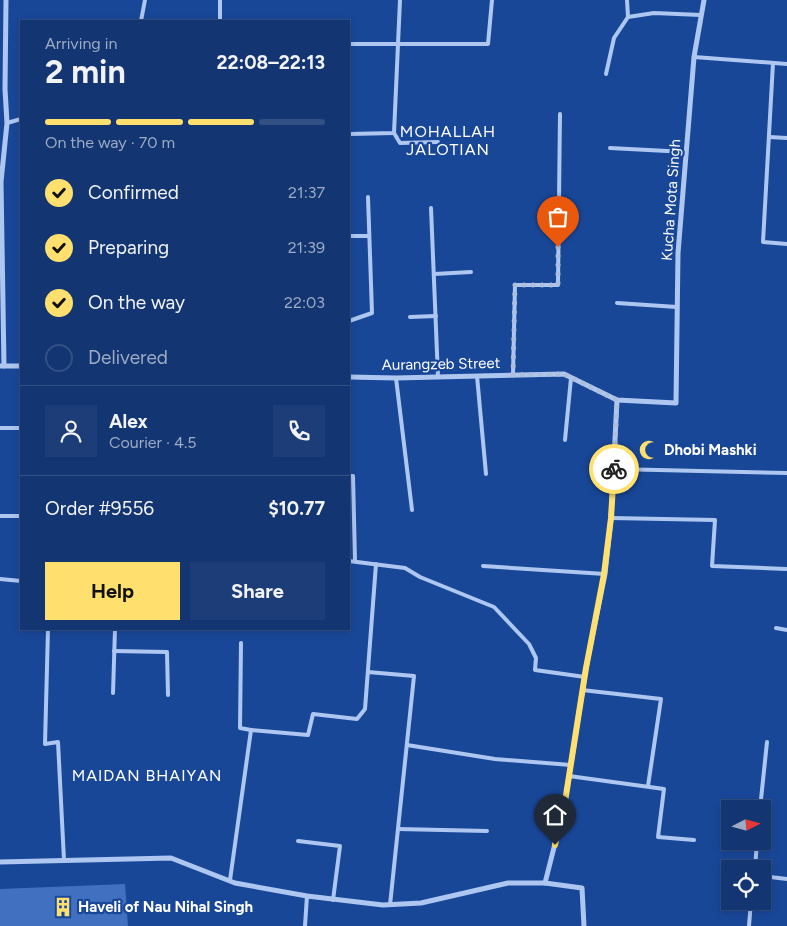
<!DOCTYPE html>
<meta charset="utf-8">
<style>
:root{--surface:#133572;--page:#1c3d77;--text:#f1f3f6;--muted:#9dabc4;--line:#325084;--accent:#ffe06e}
body{margin:0;font-family:Figtree,sans-serif;background:var(--page);color:var(--text);height:100vh;display:flex;flex-direction:column;font-size:19px;white-space:nowrap}
*{box-sizing:border-box;margin:0}
p{font-size:16px;color:var(--muted)}
.icon{flex:none;width:28px;height:28px;fill:none;stroke:currentColor;stroke-width:2;stroke-linecap:round;stroke-linejoin:round}
.map{position:relative;flex:1;overflow:hidden}
.details{position:absolute;left:20px;top:20px;width:330px;height:610px;display:flex;flex-direction:column;background:var(--surface);border-radius:0px;box-shadow:0 2px 8px #0003,0 0 0 1px var(--line)}
.details>*{flex:none}
.needle{width:32px;rotate:84deg}
.controls{position:absolute;left:721px;top:800px;display:grid;gap:10px}
.controls a{display:grid;place-items:center;width:50px;height:50px;border-radius:0px;background:var(--surface);box-shadow:0 2px 8px #0003,0 0 0 1px var(--line);font-size:25px}
.pin{position:absolute;display:grid;place-items:center;width:42px;height:42px;color:#fff;margin:-51px -21px;border-radius:50% 50% 50% 0;rotate:-45deg;box-shadow:0 0 5px #0007}
.pin .icon{rotate:45deg}
.courier{position:absolute;display:grid;place-items:center;width:50px;height:50px;margin:-25px;border:4px solid #ffe06e;border-radius:50%;background:#fff;color:#222;box-shadow:0 1px 6px #0007}
.overview em{font-style:normal;font-weight:700}
.overview div{display:flex;flex-direction:column-reverse}
.overview{display:flex;align-items:center;justify-content:space-between;height:85px;padding:0 25px}
h1{font-size:32px;font-weight:700;line-height:38px}
.bar{display:grid;grid-template-columns:repeat(4,1fr);gap:8px 5px;align-content:center;height:60px;padding:0 25px}
.bar i{height:6px;border-radius:4px;background:var(--line)}
.bar .current{background:var(--accent)}
.bar p{grid-column:span 4}
.line{display:flex;align-items:center;gap:12px;padding:0 25px;border-top:1px solid var(--line)}
.line div{flex:1}
.round{display:grid;place-items:center;flex:none;width:52px;height:52px;border-radius:0px;background:var(--page)}
ol{padding:0 25px;list-style:none}
li{display:flex;align-items:center;gap:15px;height:55px}
li p{margin-inline-start:auto}
li .icon{padding:5px;border-radius:50%;background:var(--accent);color:#111;stroke-width:4}
li:last-child{color:var(--muted)}
li i{width:28px;height:28px;border:2px solid var(--line);border-radius:50%}
.primary-button{display:flex;gap:10px;margin-top:auto;padding:10px 25px}
.primary-button a{flex:1;height:58px;border-radius:0px;background:var(--accent);color:#111;font-size:20px;font-weight:700;line-height:58px;text-align:center}
.primary-button a+a{background:var(--page);color:var(--text)}
.map>svg:first-child{display:block}
.building{fill:#4270c0}
.lines{fill:none;stroke-linecap:round;stroke-linejoin:round}
.service{stroke:#aec7f1;stroke-width:4}
.minor{stroke:#aec7f1;stroke-width:5}
.done{stroke:#aebfdb;stroke-width:5;stroke-dasharray:0 9}
.route{stroke:#ffe06e;stroke-width:6}
.labels{text-anchor:middle;stroke-width:4.5;stroke-linejoin:round;paint-order:stroke}
.street-label{font-size:15px;fill:#fff;stroke:#194798}
.poi-label{font-size:15px;font-weight:bold;fill:#fff;stroke:#194798;text-anchor:start}
.neighbourhood-label{font-size:16px;letter-spacing:1px;fill:#fff;stroke:#194798}
</style>
<div class="map">
<svg width="787" height="926" viewBox="0 0 787 926">
<rect width="100%" height="100%" fill="#194798"/>
<polygon class="building" points="125,884 128,926 0,926 0,889"/>
<g class="lines">
<g class="service">
<polyline points="220,0 220,21"/>
<polyline points="627,0 628,17"/>
<polyline points="141,21 145,0"/>
<polyline points="349,44 488,44 492,0"/>
<polyline points="694,57 787,64"/>
<polyline points="773,63 763,242 787,244"/>
<polyline points="606,74 614,38 628,17 654,13 701,15"/>
<polyline points="7,123 21,119"/>
<polyline points="394,133 400,143 438,142"/>
<polyline points="349,134 394,133 400,0"/>
<polyline points="769,137 787,138"/>
<polyline points="610,148 686,152"/>
<polyline points="431,208 438,377"/>
<polyline points="349,236 369,236"/>
<polyline points="434,274 471,272"/>
<polyline points="617,303 677,307"/>
<polyline points="410,317 436,316"/>
<polyline points="349,321 372,313 368,197"/>
<polyline points="513,375 515,285 558,285 560,114"/>
<polyline points="477,376 486,474"/>
<polyline points="396,378 412,510"/>
<polyline points="0,428 21,428"/>
<polyline points="565,440 571,378"/>
<polyline points="615,469 787,473"/>
<polyline points="349,476 353,476 355,561"/>
<polyline points="0,516 21,516"/>
<polyline points="611,518 715,520 712,566 786,569"/>
<polyline points="349,561 405,568 420,577 494,607 529,644 536,658 535,670 585,677"/>
<polyline points="483,566 605,574"/>
<polyline points="0,579 21,581"/>
<polyline points="776,628 787,630"/>
<polyline points="48,629 45,744 58,742 64,860"/>
<polyline points="241,643 240,728 251,730"/>
<polyline points="114,651 167,652 168,695"/>
<polyline points="368,672 414,676 390,905"/>
<polyline points="582,690 661,699 648,786"/>
<polyline points="113,693 115,629"/>
<polyline points="407,745 495,759 571,765"/>
<polyline points="569,776 664,789 658,837 694,840"/>
<polyline points="760,809 767,742"/>
<polyline points="398,829 487,831"/>
<polyline points="298,841 340,846 333,900"/>
<polyline points="755,869 757,841"/>
<polyline points="762,876 787,879"/>
<polyline points="230,880 251,730 308,735 313,714 357,719 365,709 376,564"/>
<polyline points="305,926 307,896"/>
<polyline points="749,926 751,901"/>
</g>
<g class="minor">
<polyline points="0,366 21,366"/>
<polyline points="4,366 1,182 7,123 5,89 6,0"/>
<polyline points="349,377 396,378 564,374 617,400 676,403 678,253 694,57 704,0"/>
<polyline points="0,862 171,858 235,883 307,896 383,905 421,903 508,883 545,883"/>
<polyline points="584,926 582,888 545,883 564,808 586,668 605,574 611,518 617,400"/>
</g>
</g>
<g class="lines">
<polyline class="done" points="558,247 558,285 515,285 513,375 564,374 617,400 614,469"/>
<polyline class="route" points="555,845 564,808 586,668 604,574 611,518 614,469"/>
</g>
<defs>
<symbol id="mosque-bare" viewBox="-9 -9 18 18"><path d="M3.5-4.9A6 6 0 1 0 3.5 4.9A5 5 0 1 1 3.5-4.9Z" fill="#ffe06e" stroke="#194798" stroke-width="2.5" paint-order="stroke"/></symbol>
<symbol id="building-bare" viewBox="-9 -9 18 18"><path d="M-4-6H4V6H1V3H-1V6H-4ZM-2.5-4.3h1.7v1.8h-1.7ZM.8-4.3h1.7v1.8H.8ZM-2.5-1h1.7V.8h-1.7ZM.8-1h1.7V.8H.8Z" fill="#ffe06e" stroke="#194798" stroke-width="2.5" paint-order="stroke"/></symbol>
</defs>
<g fill-rule="evenodd">
<use href="#mosque-bare" x="635" y="436" width="28" height="28"/>
<use href="#building-bare" x="49" y="893" width="28" height="28"/>
</g>
<g class="labels">
<g class="street-label">
<text transform="translate(671 200) rotate(-86)" y="5">Kucha Mota Singh</text>
<text transform="translate(441 364) rotate(-1)" y="5">Aurangzeb Street</text>
</g>
<g class="poi-label">
<text x="664" y="455">Dhobi Mashki</text>
<text x="78" y="912">Haveli of Nau Nihal Singh</text>
</g>
<g class="neighbourhood-label">
<text x="448" y="137">MOHALLAH<tspan x="448" dy="18">JALOTIAN</tspan></text>
<text x="147" y="781">MAIDAN BHAIYAN</text>
</g>
</g>
</svg>
<div class="controls">
<a><svg class="needle" viewBox="-14 -14 28 28"><path d="M0-13l5 13h-10z" fill="#e53935"/><path d="M0 13l5-13h-10z" fill="#9dabc4"/></svg></a>
<a><svg class="icon" aria-label="locate" viewBox="0 0 24 24"><circle cx="12" cy="12" r="6"/><path d="M12 2v4M12 18v4M2 12h4M18 12h4"/></svg></a>
</div>
<div class="pin" style="left:558px;top:247px;background:#ea580c"><svg class="icon" aria-label="bag" viewBox="0 0 24 24"><path d="M5 8h14l-1 12H6zM9 8a3 3 0 0 1 6 0"/></svg></div>
<div class="pin" style="left:555px;top:845px;background:#1f2937"><svg class="icon" aria-label="home" viewBox="0 0 24 24"><path d="M3 11l9-7 9 7M6 9v11h12V9"/></svg></div>
<div class="courier" style="left:614px;top:469px"><svg class="icon" aria-label="bike" viewBox="0 0 24 24"><circle cx="6" cy="16" r="4"/><circle cx="18" cy="16" r="4"/><path d="M6 16l4-8h5l3 8M10 8l3 8H6M13 5h3"/></svg></div>
<section class="details">
<div class="overview"><div><h1>2 min</h1><p>Arriving in</p></div><em>22:08–22:13</em></div>
<div class="bar"><i class="current"></i><i class="current"></i><i class="current"></i><i></i><p>On the way · 70 m</p></div>
<ol>
<li><svg class="icon" aria-label="check" viewBox="0 0 24 24"><path d="M5 12l5 5 9-10"/></svg>Confirmed<p>21:37</p></li>
<li><svg class="icon" aria-label="check" viewBox="0 0 24 24"><path d="M5 12l5 5 9-10"/></svg>Preparing<p>21:39</p></li>
<li><svg class="icon" aria-label="check" viewBox="0 0 24 24"><path d="M5 12l5 5 9-10"/></svg>On the way<p>22:03</p></li>
<li><i></i>Delivered</li>
</ol>
<div class="line" style="height:90px"><a class="round"><svg class="icon" aria-label="person" viewBox="0 0 24 24"><circle cx="12" cy="8" r="4"/><path d="M4 21q1-7 8-7t8 7"/></svg></a><div><b>Alex</b><p>Courier · 4.5</p></div><a class="round"><svg class="icon" aria-label="phone" viewBox="0 0 24 24"><path d="M5 4h4l2 5-3 2q2 4 5 5l2-3 5 2v4C11 20 4 13 5 4z"/></svg></a></div>
<div class="line" style="height:65px"><div>Order #9556</div><b>$10.77</b></div>
<div class="primary-button"><a>Help</a><a>Share</a></div>
</section>
</div>
